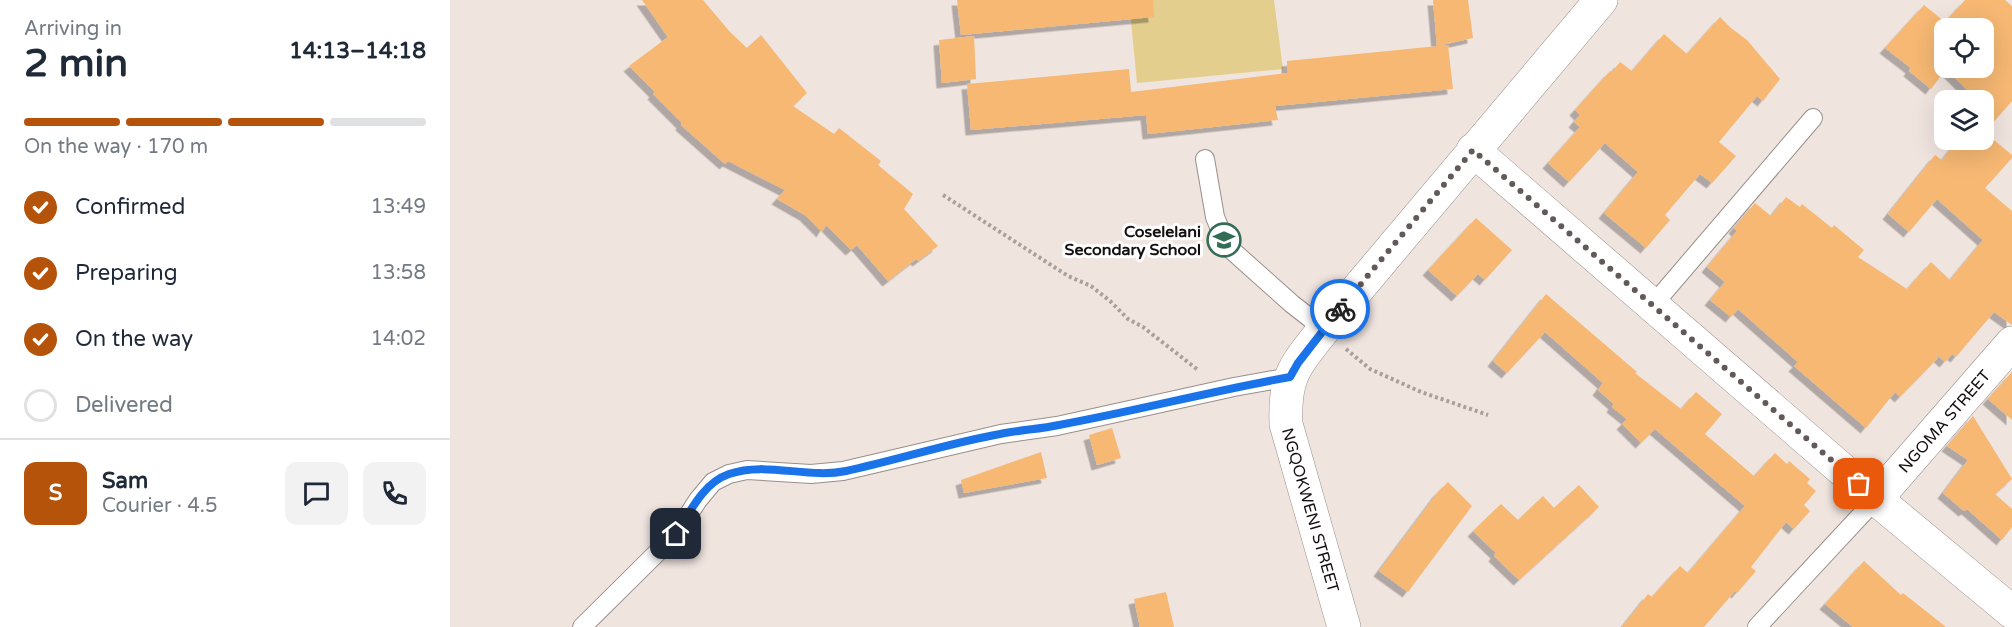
<!DOCTYPE html>
<meta charset="utf-8">
<style>
:root{--surface:#fff;--page:#f2f2f3;--text:#1f2937;--muted:#747a83;--line:#e0e1e3;--accent:#b45309}
body{margin:0;font-family:"Varela Round",sans-serif;background:var(--page);color:var(--text);height:100vh;display:flex;flex-direction:column;font-size:22px;white-space:nowrap}
*{box-sizing:border-box;margin:0}
p{font-size:20px;color:var(--muted)}
.icon{flex:none;width:33px;height:33px;fill:none;stroke:currentColor;stroke-width:2;stroke-linecap:round;stroke-linejoin:round}
.map{position:relative;flex:1;overflow:hidden}
.drawer{display:flex;flex-direction:column;background:var(--surface);width:450px}
.drawer>*{flex:none}
.fabs{position:absolute;left:1484px;top:18px;display:grid;gap:12px}
.fabs a{display:grid;place-items:center;width:60px;height:60px;border-radius:12px;background:var(--surface);box-shadow:0 6px 24px #0002;font-size:30px}
.pin{position:absolute;display:grid;place-items:center;width:51px;height:51px;color:#fff;margin:-26px;border-radius:12px;box-shadow:0 3px 9px #0006}
.courier{position:absolute;display:grid;place-items:center;width:60px;height:60px;margin:-30px;border:4px solid #1a73e8;border-radius:50%;background:#fff;color:#222;box-shadow:0 2px 8px #0007}
.headline em{font-style:normal;font-weight:700}
.headline div{display:flex;flex-direction:column-reverse}
.headline{display:flex;align-items:center;justify-content:space-between;height:102px;padding:0 24px}
h1{font-size:39px;font-weight:700;line-height:45px}
.bar{display:grid;grid-template-columns:repeat(4,1fr);gap:9px 6px;align-content:center;height:72px;padding:0 24px}
.bar i{height:8px;border-radius:4px;background:var(--line)}
.bar .active{background:var(--accent)}
.bar p{grid-column:span 4}
.line{display:flex;align-items:center;gap:15px;padding:0 24px;border-top:2px solid var(--line)}
.line div{flex:1}
.round{display:grid;place-items:center;flex:none;width:63px;height:63px;border-radius:12px;background:var(--page)}
ol{padding:0 24px;list-style:none}
li{display:flex;align-items:center;gap:18px;height:66px}
li p{margin-inline-start:auto}
li .icon{padding:6px;border-radius:50%;background:var(--accent);color:#fff;stroke-width:4}
li:last-child{color:var(--muted)}
li i{width:33px;height:33px;border:3px solid var(--line);border-radius:50%}
main{display:flex;flex:1;min-height:0}
.map>svg:first-child{display:block}
.green{fill:#e3ce8d}
.building{fill:#f6b873;fill-rule:evenodd;filter:url(#shadow)}
.lines{fill:none;stroke-linecap:round;stroke-linejoin:round}
.service-casing{stroke:#998e89;stroke-width:20}
.minor-casing{stroke:#998e89;stroke-width:34}
.path{stroke:#a99f9b;stroke-width:4;stroke-dasharray:3 3;stroke-linecap:butt}
.service{stroke:#fff;stroke-width:18}
.minor{stroke:#fff;stroke-width:33}
.done{stroke:#615a58;stroke-width:6;stroke-dasharray:0 10.8}
.route{stroke:#1a73e8;stroke-width:8}
.labels{text-anchor:middle;stroke-width:6;stroke-linejoin:round;paint-order:stroke}
.poi-label{font-size:16px;font-weight:bold;fill:#14100f;stroke:#fff;text-anchor:end}
.street-label{font-size:16px;fill:#14100f;stroke:#fff}
</style>
<main>
<section class="drawer">
<div class="headline"><div><h1>2 min</h1><p>Arriving in</p></div><em>14:13–14:18</em></div>
<div class="bar"><i class="active"></i><i class="active"></i><i class="active"></i><i></i><p>On the way · 170 m</p></div>
<ol>
<li><svg class="icon" aria-label="check" viewBox="0 0 24 24"><path d="M5 12l5 5 9-10"/></svg>Confirmed<p>13:49</p></li>
<li><svg class="icon" aria-label="check" viewBox="0 0 24 24"><path d="M5 12l5 5 9-10"/></svg>Preparing<p>13:58</p></li>
<li><svg class="icon" aria-label="check" viewBox="0 0 24 24"><path d="M5 12l5 5 9-10"/></svg>On the way<p>14:02</p></li>
<li><i></i>Delivered</li>
</ol>
<div class="line" style="height:108px"><b class="round" style="background:var(--accent);color:#fff">S</b><div><b>Sam</b><p>Courier · 4.5</p></div><a class="round"><svg class="icon" aria-label="chat" viewBox="0 0 24 24"><path d="M4 5h16v11H9l-5 4z"/></svg></a><a class="round"><svg class="icon" aria-label="phone" viewBox="0 0 24 24"><path d="M5 4h4l2 5-3 2q2 4 5 5l2-3 5 2v4C11 20 4 13 5 4z"/></svg></a></div>
</section>
<div class="map">
<svg width="1562" height="627" viewBox="0 0 1562 627">
<defs>
<filter id="shadow"><feDropShadow dx="-5.5" dy="5.5" stdDeviation="0" flood-color="#0004"/></filter>
</defs>
<rect width="100%" height="100%" fill="#f0e4df"/>
<polygon class="green" points="679,0 824,0 833,69 687,83"/>
<g class="building">
<polygon points="192,0 253,0 280,32 297,48 311,35 357,93 343,106 384,134 389,128 431,161 428,165 463,194 454,209 488,246 468,261 466,259 438,281 407,245 401,250 376,225 372,232 355,215 327,199 335,190 278,161 275,164 231,125 232,123 203,94 205,92 179,66 218,37"/>
<polygon points="507,0 703,0 704,17 511,35"/>
<polygon points="983,0 1018,0 1023,38 987,46"/>
<path d="M1515,0H1555L1562,6V101L1533,134V100H1527L1496,69L1481,89L1459,71L1461,68L1435,48L1474,5L1495,22ZM1494,28H1533V68H1494Z"/>
<polygon points="1270,17 1281,28 1297,40 1330,79 1313,101 1307,96 1269,142 1286,156 1262,183 1250,174 1215,215 1220,220 1196,248 1154,213 1188,172 1155,143 1119,182 1098,163 1130,127 1124,122 1130,115 1125,110 1160,71 1162,72 1170,62 1182,71 1214,34 1237,54"/>
<polygon points="524,36 526,79 492,83 489,40"/>
<polygon points="998,45 1003,89 825,106 828,120 698,134 696,115 521,130 517,84 679,69 681,92 837,73 837,61"/>
<polygon points="1508,140 1544,140 1562,155 1562,158 1535,188 1562,211 1562,325 1544,312 1506,357 1502,354 1495,362 1485,353 1488,358 1450,397 1445,392 1416,428 1344,366 1348,362 1288,309 1281,317 1260,300 1275,282 1257,267 1287,231 1284,228 1305,203 1321,216 1336,197 1350,207 1352,204 1382,228 1384,225 1414,250 1408,257 1457,289 1481,262 1500,280 1533,240 1487,199 1459,232 1438,214 1485,155 1492,160"/>
<polygon points="1026,218 1062,250 1035,280 1028,274 1007,296 978,270"/>
<polygon points="1096,294 1187,372 1185,373 1231,409 1246,392 1272,414 1255,434 1304,476 1325,453 1337,464 1339,461 1360,479 1357,483 1366,491 1354,505 1360,511 1344,529 1336,522 1301,567 1306,571 1287,593 1285,591 1254,627 1172,627 1198,594 1202,597 1230,566 1238,573 1295,506 1205,429 1191,443 1172,424 1177,419 1162,407 1164,404 1148,390 1153,383 1095,332 1057,373 1043,361"/>
<polygon points="1562,372 1562,420 1538,399"/>
<polygon points="1523,416 1562,479 1545,494 1562,509 1562,527 1552,540 1517,509 1514,511 1493,493 1518,460 1497,446"/>
<polygon points="662,428 671,458 647,465 639,435"/>
<polygon points="591,452 597,478 514,493 511,480"/>
<polygon points="998,482 1022,506 958,592 929,571 988,492"/>
<polygon points="1129,485 1149,507 1069,580 1044,556 1046,553 1023,531 1051,504 1068,520 1093,496 1104,508"/>
<polygon points="1414,561 1451,595 1453,593 1496,627 1403,627 1375,604"/>
<polygon points="716,592 724,627 690,627 684,599"/>
</g>
<g class="lines">
<defs>
<g id="service">
<polyline points="755,159 765,217 777,246 842,304 874,329"/>
<polyline points="1202,306 1363,118"/>
<polyline points="132,627 226,534 248,500 263,482 279,474 297,470 361,474 393,471 551,434 607,426 784,387 840,377"/>
<polyline points="1307,627 1426,499"/>
</g>
<g id="minor">
<polyline points="1023,150 1426,499 1562,612"/>
<polyline points="1426,499 1562,343"/>
<path d="M894,627L836,424C834,375 845,366 874,329L1151,0"/>
</g>
</defs>
<use href="#service" class="service-casing"/>
<use href="#minor" class="minor-casing"/>
<g class="path">
<polyline points="493,195 618,276 641,286 660,301 678,319 693,327 748,370"/>
<polyline points="896,349 920,369 971,392 1038,415"/>
</g>
<use href="#service" class="service"/>
<use href="#minor" class="minor"/>
</g>
<g class="lines">
<polyline class="done" points="890,309 1023,150 1409,484"/>
<path class="route" d="M226,534C240,512 253,483 279,474C316,461 358,479 396,471C448,460 499,443 550,434C570,430 590,429 609,425C686,411 762,391 840,377L848,363L890,309"/>
</g>
<defs>
<symbol id="school-ring" viewBox="-11 -11 22 22"><circle r="9.5" fill="#fff" stroke="#346d56" stroke-width="1.5"/><path d="M0-5L7-2L0 1L-7-2ZM-4 1L0 2.5L4 1V4Q0 6-4 4Z" fill="#346d56"/></symbol>
</defs>
<g fill-rule="evenodd">
<use href="#school-ring" x="755" y="221" width="38" height="38"/>
</g>
<g class="labels">
<g class="poi-label">
<text x="751" y="237">Coselelani<tspan x="751" dy="18">Secondary School</tspan></text>
</g>
<g class="street-label">
<text transform="translate(1494 421) rotate(-49)" y="6">NGOMA STREET</text>
<text transform="translate(861 510) rotate(74)" y="6">NGQOKWENI STREET</text>
</g>
</g>
</svg>
<div class="fabs">
<a><svg class="icon" aria-label="locate" viewBox="0 0 24 24"><circle cx="12" cy="12" r="6"/><path d="M12 2v4M12 18v4M2 12h4M18 12h4"/></svg></a>
<a><svg class="icon" aria-label="layers" viewBox="0 0 24 24"><path d="M12 4l9 5-9 5-9-5zM3 14l9 5 9-5"/></svg></a>
</div>
<div class="pin" style="left:1409px;top:484px;background:#ea580c"><svg class="icon" aria-label="bag" viewBox="0 0 24 24"><path d="M5 8h14l-1 12H6zM9 8a3 3 0 0 1 6 0"/></svg></div>
<div class="pin" style="left:226px;top:534px;background:#1f2937"><svg class="icon" aria-label="home" viewBox="0 0 24 24"><path d="M3 11l9-7 9 7M6 9v11h12V9"/></svg></div>
<div class="courier" style="left:890px;top:309px"><svg class="icon" aria-label="bike" viewBox="0 0 24 24"><circle cx="6" cy="16" r="4"/><circle cx="18" cy="16" r="4"/><path d="M6 16l4-8h5l3 8M10 8l3 8H6M13 5h3"/></svg></div>
</div>
</main>
